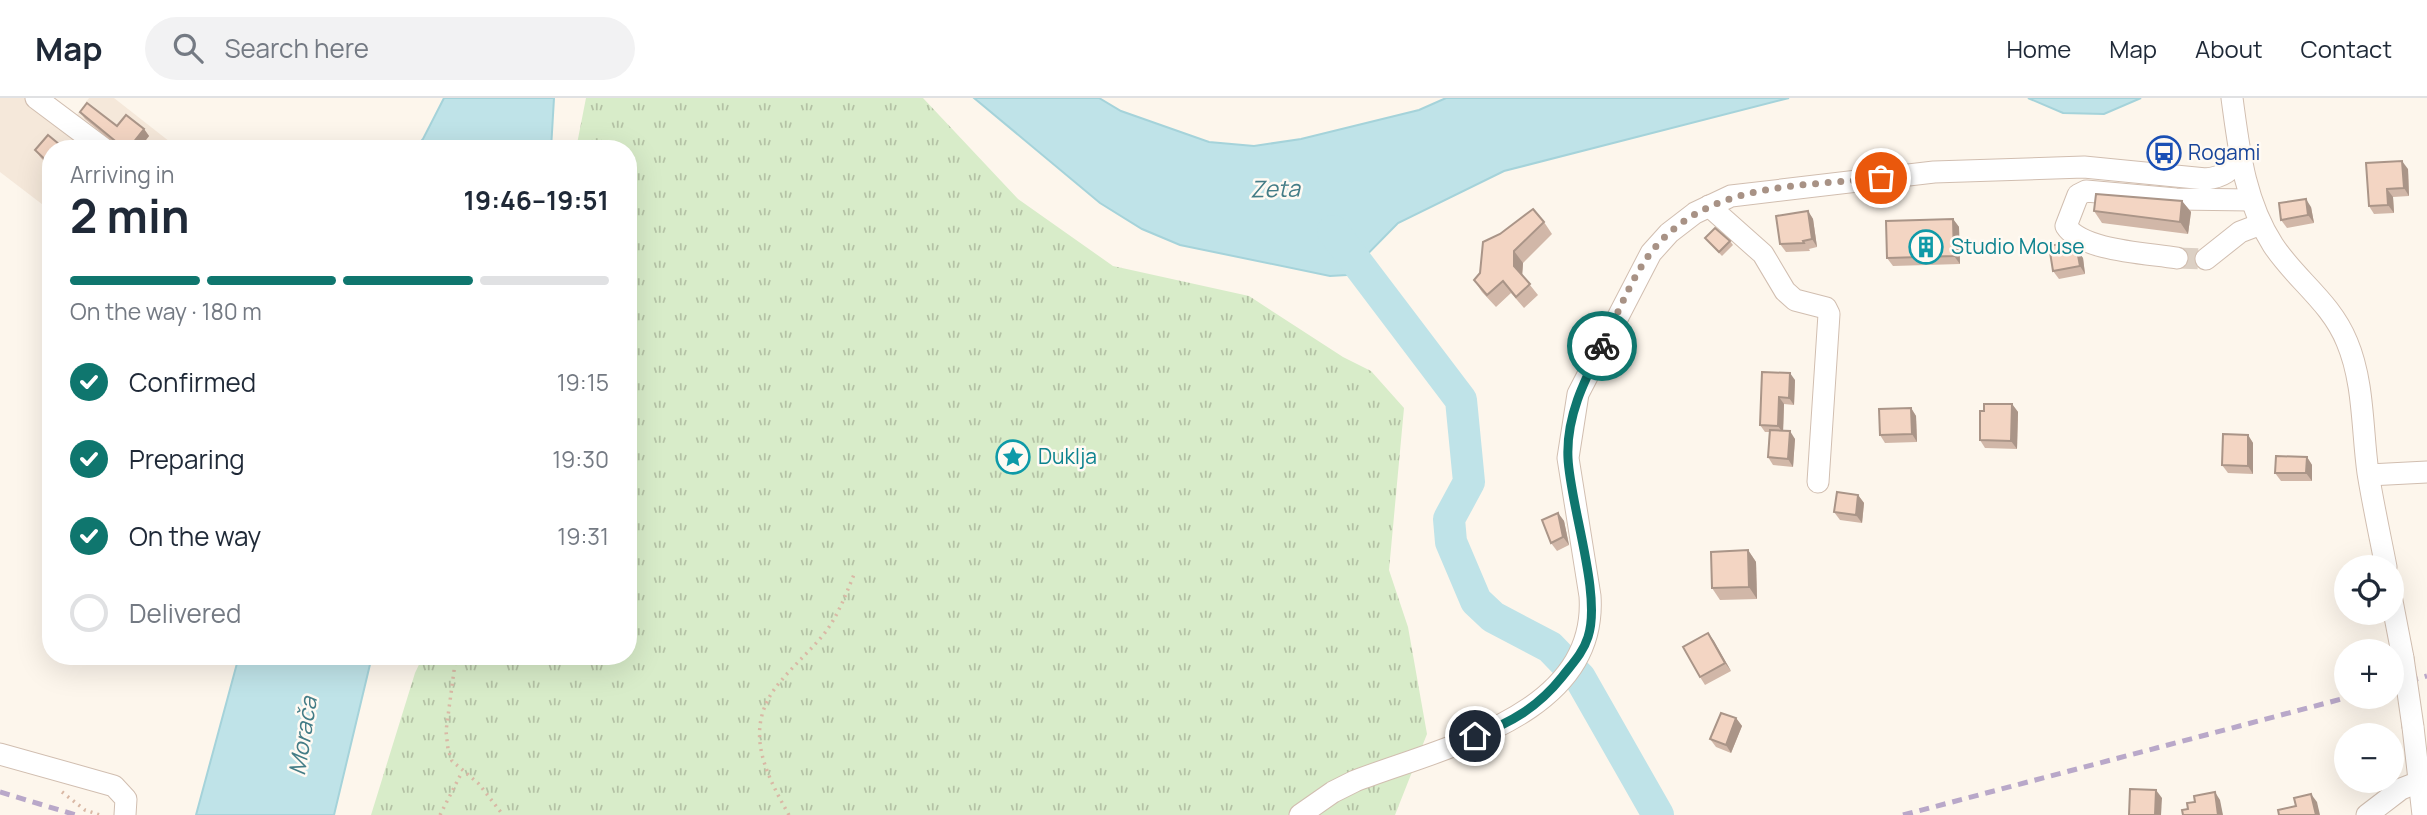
<!DOCTYPE html>
<meta charset="utf-8">
<style>
:root{--surface:#fff;--page:#f2f2f3;--text:#1f2937;--muted:#747a83;--line:#e0e1e3;--accent:#0f766e}
body{margin:0;font-family:Manrope,sans-serif;background:var(--page);color:var(--text);height:100vh;display:flex;flex-direction:column;font-size:26px;white-space:nowrap}
*{box-sizing:border-box;margin:0}
p{font-size:23px;color:var(--muted)}
.icon{flex:none;width:38px;height:38px;fill:none;stroke:currentColor;stroke-width:2;stroke-linecap:round;stroke-linejoin:round}
.map{position:relative;flex:1;overflow:hidden}
.drawer{position:absolute;left:42px;top:42px;width:595px;height:525px;display:flex;flex-direction:column;background:var(--surface);border-radius:28px;box-shadow:0 7px 28px #0002}
.drawer>*{flex:none}
.buttons{position:absolute;left:2334px;top:457px;display:grid;gap:14px}
.buttons a{display:grid;place-items:center;width:70px;height:70px;border-radius:50%;background:var(--surface);box-shadow:0 7px 28px #0002;font-size:35px}
.pin{position:absolute;display:grid;place-items:center;width:60px;height:60px;color:#fff;margin:-30px;border:4px solid #fff;border-radius:50%;box-shadow:0 2px 7px #0007}
.courier{position:absolute;display:grid;place-items:center;width:70px;height:70px;margin:-35px;border:5px solid #0f766e;border-radius:50%;background:#fff;color:#222;box-shadow:0 2px 9px #0007}
.overview em{font-style:normal;font-weight:700}
.overview div{display:flex;flex-direction:column-reverse}
.overview{display:flex;align-items:center;justify-content:space-between;height:119px;padding:0 28px}
h1{font-size:46px;font-weight:700;line-height:52px}
.bar{display:grid;grid-template-columns:repeat(4,1fr);gap:10px 7px;align-content:center;height:84px;padding:0 28px}
.bar i{height:9px;border-radius:5px;background:var(--line)}
.bar .on{background:var(--accent)}
.bar p{grid-column:span 4}
ol{padding:0 28px;list-style:none}
li{display:flex;align-items:center;gap:21px;height:77px}
li p{margin-inline-start:auto}
li .icon{padding:7px;border-radius:50%;background:var(--accent);color:#fff;stroke-width:4}
li:last-child{color:var(--muted)}
li i{width:38px;height:38px;border:4px solid var(--line);border-radius:50%}
header{display:flex;align-items:center;gap:42px;box-sizing:border-box;height:98px;padding:0 35px;background:var(--surface);border-bottom:2px solid var(--line)}
header strong{font-size:33px}
nav{display:flex;gap:38px;margin-inline-start:auto;font-size:24px}
.search{width:490px;height:63px;background:var(--page);display:flex;align-items:center;gap:18px;box-sizing:border-box;padding:0 24px;border-radius:38px;color:var(--muted);font-size:26px}
.map>svg:first-child{display:block}
.residential{fill:#f5e8da}
.grass{fill:url(#grass-tufts)}
.water{fill:#bfe3e8;stroke:#a5d3da;stroke-width:2}
.lines{fill:none;stroke-linecap:round;stroke-linejoin:round}
.river{stroke:#bfe3e8;stroke-width:32}
.minor-tunnel{stroke:#dcd0c4;stroke-width:21;stroke-dasharray:21 10;stroke-linecap:butt}
.minor-casing{stroke:#d1beb0;stroke-width:23}
.path{stroke:#d9b8a5;stroke-width:3.5;stroke-dasharray:2 5;stroke-linecap:butt}
.minor{stroke:#fff;stroke-width:21}
.rail{stroke:#b9a8c9;stroke-width:5;stroke-dasharray:10 7;stroke-linecap:butt}
.minor-bridge-casing{stroke:#d1beb0;stroke-width:23;stroke-linecap:butt}
.minor-bridge{stroke:#fff;stroke-width:21}
.wall{fill:#d1b7a8}
.shaded-wall{fill:#aa9588}
.building{fill:#f3d5c3;stroke:#aa9588;stroke-width:2}
.done{stroke:#a89285;stroke-width:7;stroke-dasharray:0 12.6}
.route{stroke:#0f766e;stroke-width:9}
.labels{text-anchor:middle;stroke-width:5;stroke-linejoin:round;paint-order:stroke}
.transit-label{font-size:21px;fill:#164399;stroke:#fffaf3;text-anchor:start}
.culture-label{font-size:21px;fill:#0d838f;stroke:#fffaf3;text-anchor:start}
.water-label{font-size:23px;font-style:italic;fill:#437c86;stroke:#fffaf3}
</style>
<header>
<strong>Map</strong>
<div class="search"><svg class="icon" aria-label="search" viewBox="0 0 24 24"><circle cx="10" cy="10" r="6"/><path d="M15 15l6 6"/></svg>Search here</div>
<nav><a>Home</a><a>Map</a><a>About</a><a>Contact</a></nav>
</header>
<div class="map">
<svg width="2427" height="717" viewBox="0 0 2427 717">
<defs>
<pattern id="grass-tufts" width="24" height="20" patternUnits="userSpaceOnUse" patternTransform="scale(1.75)"><rect width="24" height="20" fill="#d8ecc9"/><path d="M3 7l-1-3M5 7V3M7 7l1-3M15 17l-1-3M17 17v-4M19 17l1-3" fill="none" stroke="#b4c2a5"/></pattern>
</defs>
<rect width="100%" height="100%" fill="#fdf6ec"/>
<polygon class="residential" points="0,0 28,0 68,29 89,0 114,0 179,51 51,51 51,113 0,74"/>
<polygon class="grass" points="586,0 923,0 1018,101 1113,168 1249,198 1343,259 1371,273 1404,310 1389,472 1408,529 1427,636 1395,717 371,717 415,575 423,558 628,558 628,51 576,51"/>
<g class="water">
<polygon points="444,0 554,0 551,51 414,51 423,41"/>
<polygon points="974,0 1099,0 1121,13 1209,44 1254,48 1301,41 1419,12 1446,0 1789,0 1504,73 1398,125 1347,177 1330,178 1180,147 1142,131 1100,105"/>
<polygon points="2028,0 2141,0 2104,16 2063,15"/>
<polygon points="239,558 372,558 334,717 196,717"/>
</g>
<g class="lines">
<polyline class="river" points="1333,133 1461,302 1469,384 1449,421 1451,444 1476,503 1493,519 1550,549 1580,580 1658,717"/>
<polyline class="minor-tunnel" points="2177,160 2206,161"/>
<defs>
<g id="minor">
<polyline points="36,0 104,51"/>
<path d="M2232,0C2239,51 2244,102 2273,147C2296,182 2331,204 2347,244C2364,284 2362,332 2368,375C2373,406 2380,438 2386,469"/>
<polyline points="1709,108 1763,156 1785,193 1795,202 1826,210 1829,216 1818,384"/>
<path d="M2177,160C2148,155 2082,153 2066,128L2078,97L2086,93L2176,101L2251,102"/>
<polyline points="2206,161 2240,134 2261,126"/>
<polyline points="2369,377 2427,374"/>
<polyline points="2392,503 2403,560"/>
<polyline points="2413,629 2423,717"/>
<polyline points="0,656 114,688 126,701 125,717"/>
<path d="M1300,717L1333,694L1355,683C1443,649 1598,618 1590,498L1568,360L1578,296L1651,155L1669,135L1695,115L1731,98L1934,74L2084,69L2206,81C2223,79 2231,73 2240,59"/>
<polyline points="2367,717 2401,691 2419,684"/>
</g>
</defs>
<use href="#minor" class="minor-casing"/>
<g class="path">
<polyline points="456,558 446,633 448,651 452,663 479,686 503,717"/>
<polyline points="62,694 85,712 100,717"/>
<polyline points="440,717 462,674"/>
<path d="M789,717C764,673 742,629 780,584C794,567 810,553 824,536C838,518 846,496 855,474"/>
</g>
<use href="#minor" class="minor"/>
<g class="rail">
<polyline points="2392,588 2427,578"/>
<polyline points="0,694 76,717"/>
<polyline points="1903,717 2353,598"/>
</g>
<defs>
<polyline id="minor-bridge" points="2403,560 2413,629"/>
</defs>
<use href="#minor-bridge" class="minor-bridge-casing"/>
<use href="#minor-bridge" class="minor-bridge"/>
</g>
<g class="wall">
<polygon points="80,14 117,28 144,31 149,38 139,51 121,51 85,21"/>
<polygon points="51,51 51,70 41,60 35,52"/>
<polygon points="2408,71 2409,98 2393,99 2394,115 2374,116 2369,108"/>
<polygon points="2182,103 2191,114 2188,136 2102,125 2094,113"/>
<polygon points="2311,109 2314,125 2287,130 2281,122"/>
<polygon points="1808,113 1813,121 1817,149 1809,151 1810,153 1786,154 1780,146"/>
<polygon points="1953,121 1959,129 1960,166 1893,168 1887,160"/>
<polygon points="1544,124 1552,136 1523,165 1522,177 1538,197 1524,210 1511,195 1496,209 1482,194 1474,182 1480,175 1500,136"/>
<polygon points="1705,140 1730,143 1733,147 1722,158"/>
<polygon points="2072,153 2083,160 2085,176 2059,181 2053,173"/>
<polygon points="1762,274 1795,282 1794,307 1784,306 1783,333 1795,341 1793,369 1773,367 1768,359 1769,334 1765,334 1760,327"/>
<polygon points="2012,306 2018,314 2017,351 1985,350 1980,342 1984,313"/>
<polygon points="1911,310 1916,318 1917,344 1885,345 1880,337"/>
<polygon points="2248,337 2253,345 2253,376 2228,375 2222,367"/>
<polygon points="2307,359 2312,367 2312,383 2281,383 2275,375"/>
<polygon points="1858,397 1864,405 1862,425 1840,422 1834,414"/>
<polygon points="1558,415 1564,423 1569,447 1557,453 1551,445"/>
<polygon points="1748,452 1756,464 1757,501 1720,502 1712,490"/>
<polygon points="1708,535 1731,573 1705,587 1700,579"/>
<polygon points="1736,620 1742,628 1731,655 1716,649 1710,641"/>
</g>
<g class="shaded-wall">
<polygon points="144,31 149,38 139,51 128,51"/>
<polygon points="2402,63 2408,71 2409,98 2404,90"/>
<polygon points="2387,91 2393,99 2394,115 2388,107"/>
<polygon points="2306,101 2311,109 2314,125 2308,117"/>
<polygon points="2182,103 2191,114 2188,136 2180,124"/>
<polygon points="1808,113 1813,121 1817,149 1812,141"/>
<polygon points="1953,121 1959,129 1960,166 1954,158"/>
<polygon points="2077,152 2083,160 2085,176 2080,168"/>
<polygon points="1514,153 1523,165 1522,180 1514,168"/>
<polygon points="1790,275 1795,282 1794,307 1789,300"/>
<polygon points="1779,299 1784,306 1783,335 1778,328"/>
<polygon points="2012,306 2018,314 2017,351 2011,343"/>
<polygon points="1911,310 1916,318 1917,344 1912,336"/>
<polygon points="1790,333 1795,341 1793,369 1788,361"/>
<polygon points="2248,337 2253,345 2253,376 2248,368"/>
<polygon points="2307,359 2312,367 2312,383 2306,375"/>
<polygon points="1858,397 1864,405 1862,425 1856,417"/>
<polygon points="1558,415 1564,423 1569,447 1563,439"/>
<polygon points="1748,452 1756,464 1757,501 1749,489"/>
<polygon points="1708,535 1714,543 1731,573 1725,565"/>
<polygon points="1736,620 1742,628 1731,655 1726,647"/>
<polygon points="2156,692 2162,700 2161,717 2155,717"/>
<polygon points="2215,694 2220,702 2223,717 2218,717"/>
<polygon points="2311,696 2317,704 2320,717 2316,717"/>
</g>
<g class="building">
<polygon points="87,5 117,28 126,17 144,31 128,51 125,51 80,14"/>
<polygon points="48,37 65,51 51,51 51,67 35,52"/>
<polygon points="2402,63 2404,90 2387,91 2388,107 2369,108 2366,65"/>
<polygon points="2096,96 2182,103 2180,124 2094,113"/>
<polygon points="2306,101 2308,117 2281,122 2279,105"/>
<polygon points="1533,111 1544,124 1514,153 1514,168 1530,186 1516,199 1503,183 1487,197 1474,182 1480,175 1483,144 1500,136"/>
<polygon points="1808,113 1812,141 1803,143 1804,145 1780,146 1776,118"/>
<polygon points="1953,121 1954,158 1887,160 1886,123"/>
<polygon points="1715,130 1730,143 1719,154 1705,140"/>
<polygon points="2066,145 2067,154 2077,152 2080,168 2053,173 2049,148"/>
<polygon points="51,188 51,200 47,199"/>
<polygon points="51,201 51,212 47,211"/>
<polygon points="1762,274 1790,275 1789,300 1779,299 1778,328 1760,327"/>
<polygon points="1984,306 2012,306 2011,343 1980,342 1980,313 1984,313"/>
<polygon points="1911,310 1912,336 1880,337 1879,311"/>
<polygon points="1770,332 1790,333 1788,361 1768,359"/>
<polygon points="2223,336 2248,337 2248,368 2222,367"/>
<polygon points="2276,358 2307,359 2306,375 2275,375"/>
<polygon points="1837,394 1858,397 1856,417 1834,414"/>
<polygon points="1558,415 1563,439 1551,445 1542,422"/>
<polygon points="1748,452 1749,489 1712,490 1711,454"/>
<polygon points="1708,535 1725,565 1700,579 1683,549"/>
<polygon points="1721,615 1736,620 1726,647 1710,641"/>
<polygon points="2130,691 2156,692 2155,717 2129,717"/>
<polygon points="2215,694 2218,717 2183,717 2182,712 2188,711 2187,705 2195,704 2194,698"/>
<polygon points="2311,696 2316,717 2279,717 2278,712 2296,708 2294,700"/>
</g>
<g class="lines">
<path class="done" d="M1602,248C1617,218 1631,180 1652,153C1709,83 1799,89 1881,80"/>
<path class="route" d="M1475,638C1511,625 1538,609 1562,579C1572,566 1583,555 1588,539C1602,497 1570,407 1568,360C1566,319 1584,283 1602,248"/>
</g>
<defs>
<symbol id="bus-ring" viewBox="-11 -11 22 22"><circle r="9.5" fill="#fffaf3" stroke="#1a4fb4" stroke-width="1.5"/><path d="M-5-6H5V4H4V6H2V4H-2V6H-4V4H-5ZM-3.5-4V0h7V-4ZM-3.5 1.2v1.5H-2V1.2ZM2 1.2v1.5H3.5V1.2Z" fill="#1a4fb4"/></symbol>
<symbol id="building-ring" viewBox="-11 -11 22 22"><circle r="9.5" fill="#fffaf3" stroke="#0f9aa8" stroke-width="1.5"/><path d="M-4-6H4V6H1V3H-1V6H-4ZM-2.5-4.3h1.7v1.8h-1.7ZM.8-4.3h1.7v1.8H.8ZM-2.5-1h1.7V.8h-1.7ZM.8-1h1.7V.8H.8Z" fill="#0f9aa8"/></symbol>
<symbol id="sight-ring" viewBox="-11 -11 22 22"><circle r="9.5" fill="#fffaf3" stroke="#0f9aa8" stroke-width="1.5"/><path d="M0-6L1.8-2.2L6-1.7L2.9 1.2L3.7 5.4L0 3.3L-3.7 5.4L-2.9 1.2L-6-1.7L-1.8-2.2Z" fill="#0f9aa8"/></symbol>
</defs>
<g fill-rule="evenodd">
<use href="#bus-ring" x="2145" y="36" width="38" height="38"/>
<use href="#building-ring" x="1907" y="130" width="38" height="38"/>
<use href="#sight-ring" x="994" y="340" width="38" height="38"/>
</g>
<g class="labels">
<g class="transit-label">
<text x="2188" y="62">Rogami</text>
</g>
<g class="culture-label">
<text x="1951" y="156">Studio Mouse</text>
<text x="1038" y="366">Duklja</text>
</g>
<g class="water-label">
<text transform="translate(1275 91) rotate(-1)" y="8">Zeta</text>
<text transform="translate(303 638) rotate(-81)" y="8">Morača</text>
</g>
</g>
</svg>
<div class="buttons">
<a><svg class="icon" aria-label="locate" viewBox="0 0 24 24"><circle cx="12" cy="12" r="6"/><path d="M12 2v4M12 18v4M2 12h4M18 12h4"/></svg></a>
<a>+</a>
<a>−</a>
</div>
<div class="pin" style="left:1881px;top:80px;background:#ea580c"><svg class="icon" aria-label="bag" viewBox="0 0 24 24"><path d="M5 8h14l-1 12H6zM9 8a3 3 0 0 1 6 0"/></svg></div>
<div class="pin" style="left:1475px;top:638px;background:#1f2937"><svg class="icon" aria-label="home" viewBox="0 0 24 24"><path d="M3 11l9-7 9 7M6 9v11h12V9"/></svg></div>
<div class="courier" style="left:1602px;top:248px"><svg class="icon" aria-label="bike" viewBox="0 0 24 24"><circle cx="6" cy="16" r="4"/><circle cx="18" cy="16" r="4"/><path d="M6 16l4-8h5l3 8M10 8l3 8H6M13 5h3"/></svg></div>
<section class="drawer">
<div class="overview"><div><h1>2 min</h1><p>Arriving in</p></div><em>19:46–19:51</em></div>
<div class="bar"><i class="on"></i><i class="on"></i><i class="on"></i><i></i><p>On the way · 180 m</p></div>
<ol>
<li><svg class="icon" aria-label="check" viewBox="0 0 24 24"><path d="M5 12l5 5 9-10"/></svg>Confirmed<p>19:15</p></li>
<li><svg class="icon" aria-label="check" viewBox="0 0 24 24"><path d="M5 12l5 5 9-10"/></svg>Preparing<p>19:30</p></li>
<li><svg class="icon" aria-label="check" viewBox="0 0 24 24"><path d="M5 12l5 5 9-10"/></svg>On the way<p>19:31</p></li>
<li><i></i>Delivered</li>
</ol>
</section>
</div>
